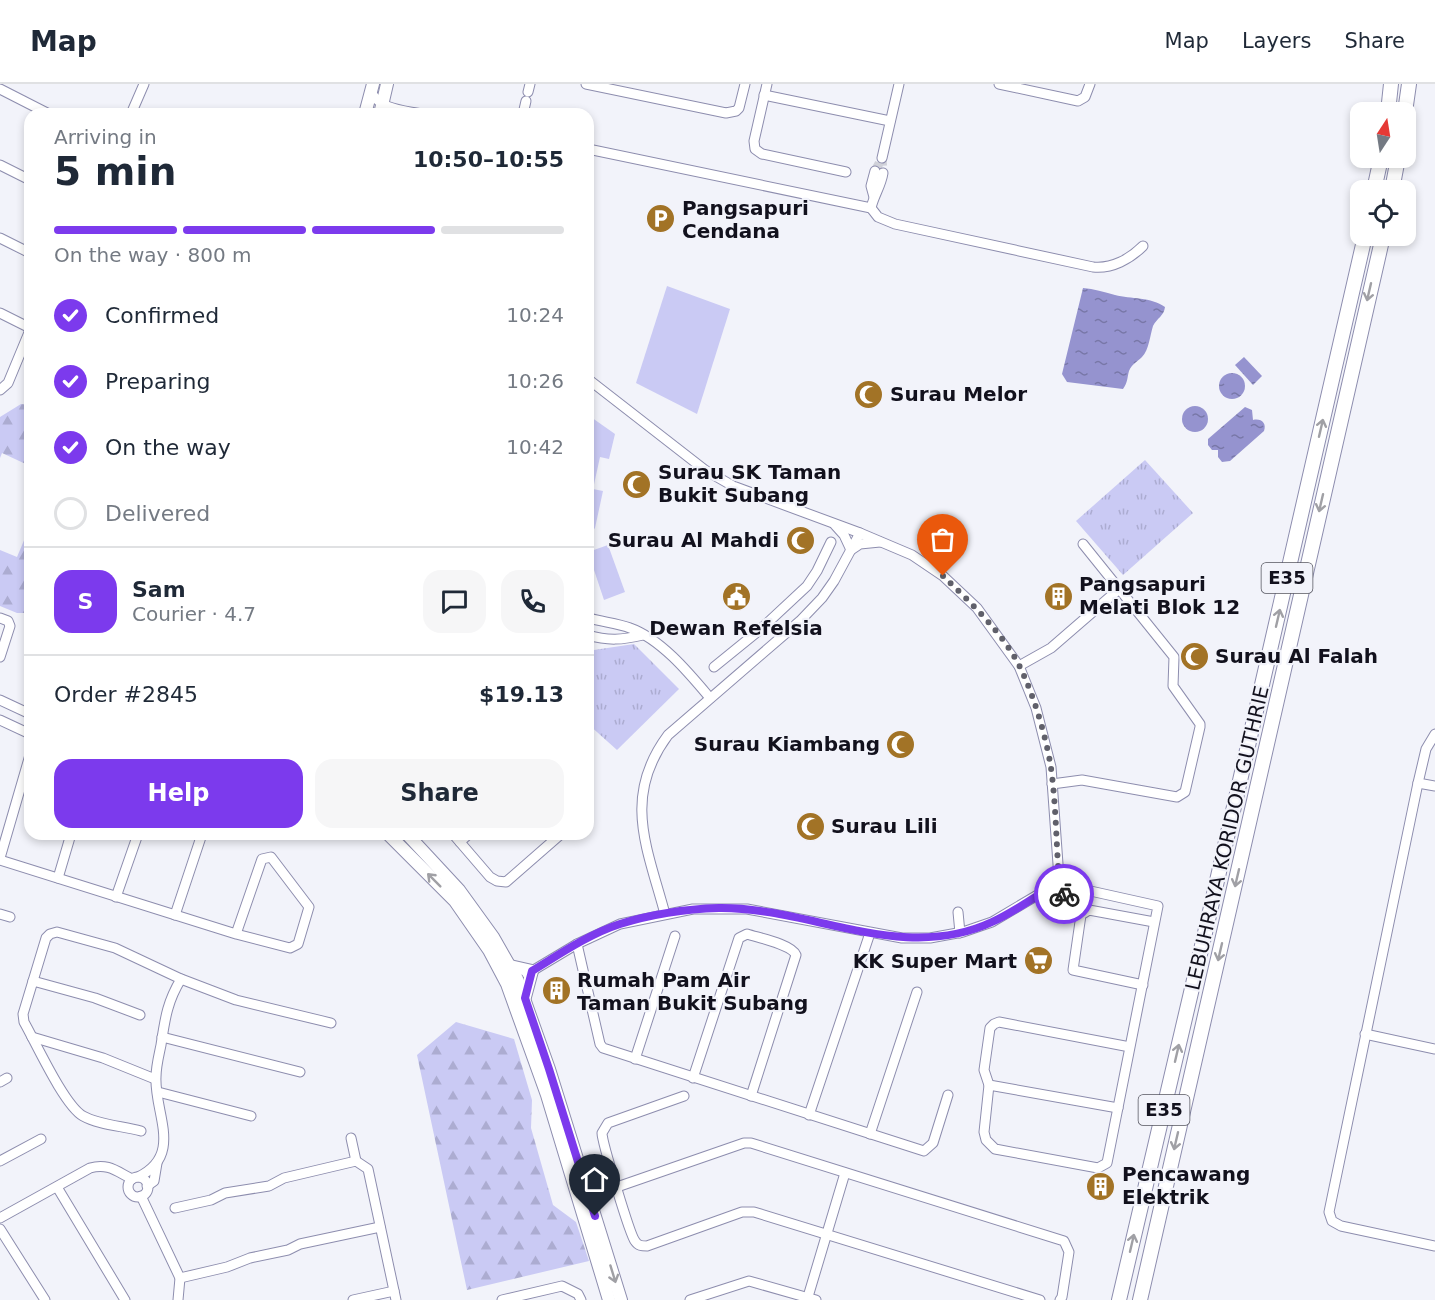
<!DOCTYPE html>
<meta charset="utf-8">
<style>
:root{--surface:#fff;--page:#f6f6f7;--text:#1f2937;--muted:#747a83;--line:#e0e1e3;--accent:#7c3aed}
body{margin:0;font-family:"DejaVu Sans",sans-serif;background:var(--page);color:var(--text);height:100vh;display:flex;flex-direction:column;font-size:22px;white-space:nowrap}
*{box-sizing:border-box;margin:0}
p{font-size:20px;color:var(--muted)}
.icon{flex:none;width:33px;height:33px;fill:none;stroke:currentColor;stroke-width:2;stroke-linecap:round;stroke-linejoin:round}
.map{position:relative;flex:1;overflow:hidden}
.panel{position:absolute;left:24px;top:24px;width:570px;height:732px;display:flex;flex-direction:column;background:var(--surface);border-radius:18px;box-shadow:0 3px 9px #0003}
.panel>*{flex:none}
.needle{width:39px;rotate:12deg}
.tools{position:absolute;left:1350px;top:18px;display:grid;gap:12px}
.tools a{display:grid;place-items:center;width:66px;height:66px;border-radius:12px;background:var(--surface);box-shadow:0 3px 9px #0003;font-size:30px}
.pin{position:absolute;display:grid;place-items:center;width:51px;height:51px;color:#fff;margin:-62px -26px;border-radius:50% 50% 50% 0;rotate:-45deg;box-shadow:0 0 6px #0007}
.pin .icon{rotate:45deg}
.courier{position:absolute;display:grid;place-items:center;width:60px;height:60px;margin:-30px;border:4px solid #7c3aed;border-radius:50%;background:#fff;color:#222;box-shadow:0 2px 8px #0007}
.summary em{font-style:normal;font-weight:800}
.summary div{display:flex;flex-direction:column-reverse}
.summary{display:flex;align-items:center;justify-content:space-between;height:102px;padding:0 30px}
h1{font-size:39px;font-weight:800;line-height:45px}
.bar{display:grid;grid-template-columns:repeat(4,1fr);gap:9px 6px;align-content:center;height:72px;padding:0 30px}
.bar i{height:8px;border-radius:4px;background:var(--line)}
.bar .selected{background:var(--accent)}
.bar p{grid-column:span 4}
.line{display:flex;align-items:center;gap:15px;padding:0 30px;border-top:2px solid var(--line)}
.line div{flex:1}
.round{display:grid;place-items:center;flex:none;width:63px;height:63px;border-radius:18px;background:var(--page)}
ol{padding:0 30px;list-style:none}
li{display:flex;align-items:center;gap:18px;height:66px}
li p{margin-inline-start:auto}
li .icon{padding:6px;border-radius:50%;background:var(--accent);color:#fff;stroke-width:4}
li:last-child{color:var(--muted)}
li i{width:33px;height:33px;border:3px solid var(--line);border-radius:50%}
.action{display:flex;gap:12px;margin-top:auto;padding:12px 30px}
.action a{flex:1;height:69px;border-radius:18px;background:var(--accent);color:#fff;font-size:24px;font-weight:800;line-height:69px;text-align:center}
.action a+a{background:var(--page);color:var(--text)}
header{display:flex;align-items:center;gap:36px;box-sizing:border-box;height:84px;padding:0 30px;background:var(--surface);border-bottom:2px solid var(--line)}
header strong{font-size:28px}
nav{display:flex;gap:33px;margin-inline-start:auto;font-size:21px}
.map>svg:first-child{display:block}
.grass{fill:url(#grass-tufts)}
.forest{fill:url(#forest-firs)}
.pitch{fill:#cacaf4}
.water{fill:url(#water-ripples)}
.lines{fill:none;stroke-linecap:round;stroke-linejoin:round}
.minor-tunnel{stroke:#d0d1d9;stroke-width:9;stroke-dasharray:9 4.5;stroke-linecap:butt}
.minor-casing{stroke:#8d8dae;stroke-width:11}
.major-casing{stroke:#8d8dae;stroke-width:14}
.highway-casing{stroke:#8d8dae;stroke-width:16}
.minor{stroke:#fff;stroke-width:9}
.major{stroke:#fff;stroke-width:12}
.highway{stroke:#fff;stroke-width:14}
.oneway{stroke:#a0a0a5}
.done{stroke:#60606a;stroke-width:6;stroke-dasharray:0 10.8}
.route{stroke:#7c3aed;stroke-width:8}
.labels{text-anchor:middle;stroke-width:4.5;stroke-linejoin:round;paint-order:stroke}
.shield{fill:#f2f3fa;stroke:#55555f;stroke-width:1.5}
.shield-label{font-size:18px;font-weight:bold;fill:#12111d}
.poi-label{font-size:20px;font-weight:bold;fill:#12111d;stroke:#f2f3fa;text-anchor:start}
.street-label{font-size:20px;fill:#12111d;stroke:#f2f3fa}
</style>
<header>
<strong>Map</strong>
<nav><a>Map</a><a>Layers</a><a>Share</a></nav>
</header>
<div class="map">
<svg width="1435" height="1216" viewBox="0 0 1435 1216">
<defs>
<pattern id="grass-tufts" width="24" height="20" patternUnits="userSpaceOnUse" patternTransform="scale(1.5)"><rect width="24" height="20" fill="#cacaf4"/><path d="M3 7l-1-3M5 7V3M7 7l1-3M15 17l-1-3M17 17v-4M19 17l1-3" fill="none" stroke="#acacd1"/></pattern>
<pattern id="forest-firs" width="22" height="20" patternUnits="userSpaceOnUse" patternTransform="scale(1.5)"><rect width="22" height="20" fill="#cacaf4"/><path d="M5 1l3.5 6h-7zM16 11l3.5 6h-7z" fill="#acacd1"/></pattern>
<pattern id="water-ripples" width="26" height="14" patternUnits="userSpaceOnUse" patternTransform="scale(1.5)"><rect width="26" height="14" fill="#9593cf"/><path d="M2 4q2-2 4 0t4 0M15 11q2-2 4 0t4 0" fill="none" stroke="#7877a7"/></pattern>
</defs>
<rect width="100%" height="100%" fill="#f2f3fa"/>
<g class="grass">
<polygon points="1145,376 1193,429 1123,491 1076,437"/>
<polygon points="634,560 679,605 617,666 588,640 588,573 594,566"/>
</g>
<g class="forest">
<polygon points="21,320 30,321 30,382 2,369 0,374 0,333"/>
<polygon points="30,442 30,529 17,529 0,522 0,466 17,473"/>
<polygon points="456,938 514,955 532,1016 531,1044 553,1121 576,1138 589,1177 467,1206 417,971"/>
</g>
<g class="pitch">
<polygon points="667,202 730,225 697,330 636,299"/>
<polygon points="588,331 615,350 609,375 600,373 593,405 603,407 595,444 588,452"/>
<polygon points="608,461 625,508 604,516 588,468"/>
</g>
<g class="water">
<path d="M1083,204C1094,205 1104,208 1115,211C1131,215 1151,213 1165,223C1164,232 1157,234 1153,242C1150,251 1149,266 1142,273C1137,278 1132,280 1129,287C1127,294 1128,298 1123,305L1067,298L1062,290Z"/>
<polygon points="1244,273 1262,292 1253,301 1235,281"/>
<circle cx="1232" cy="302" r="13"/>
<circle cx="1195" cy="335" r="13"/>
<path d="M1245,323L1252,326L1253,336C1261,334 1267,339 1264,347L1230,377L1222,378L1218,373V366H1212L1208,361V355Z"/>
</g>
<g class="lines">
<polyline class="minor-tunnel" points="875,87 882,74 883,89"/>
<defs>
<g id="minor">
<polyline points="586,0 726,29 736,27 739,24 745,0"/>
<polyline points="767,0 754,57 755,65 762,70 846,88"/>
<polyline points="999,0 1078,17 1085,13 1090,0"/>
<polyline points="0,5 49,30"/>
<path d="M371,8C381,26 403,26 422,30"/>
<polyline points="528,8 530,0"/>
<polyline points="764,11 890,37"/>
<polyline points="131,30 144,0"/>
<polyline points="523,30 526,17"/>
<polyline points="588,65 871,124"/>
<polyline points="882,74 899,0"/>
<polyline points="0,81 30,96"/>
<polyline points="874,113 871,102 875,87"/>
<path d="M871,124L878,133L895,140L1093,183C1112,185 1130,175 1143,162"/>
<path d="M871,124C874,111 881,102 883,89"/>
<polyline points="0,154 30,169"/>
<polyline points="0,229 30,244"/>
<polyline points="588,295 705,386 733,402 860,449 912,471 943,492 977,524 1019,582 1036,624 1051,683 1059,794"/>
<polyline points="0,306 8,299 30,246"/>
<polyline points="835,441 844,451 851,466 860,460 880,458"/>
<polyline points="588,516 588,536"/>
<polyline points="0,534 8,537 10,542 0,573"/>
<path d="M589,534C602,538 617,539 630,544C661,555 689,589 710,614"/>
<path d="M588,551C608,557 622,556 643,551"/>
<polyline points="1019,582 1051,564 1118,506"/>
<polyline points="714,583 762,544 807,502 817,487 831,458"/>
<polyline points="0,616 30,630"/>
<polyline points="0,636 30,650"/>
<polyline points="1435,650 1426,665 1418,699 1329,1128 1332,1137 1341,1142 1435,1162"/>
<polyline points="1418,699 1435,702"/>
<polyline points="1052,700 1082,696 1177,713 1185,708 1200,643 1200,640 1173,602 1174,573 1083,460"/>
<polyline points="453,750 490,793 497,797 506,798 561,750"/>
<polyline points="460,758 469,750"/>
<polyline points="0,774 30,671"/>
<polyline points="0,776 236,850 290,864 298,860 309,823 271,773 262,775 236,850"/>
<circle cx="1060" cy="802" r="9"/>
<polyline points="58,794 71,750"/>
<polyline points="1068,802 1158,822 1107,1079 1098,1084 995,1065 986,1056 984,1048 989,1001 984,986 990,944 994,940 999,938 1130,963"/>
<polyline points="116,813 138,750"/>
<polyline points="958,828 960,849"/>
<polyline points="0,830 10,833"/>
<path d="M665,830C647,763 622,713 668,651L800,537L822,514L834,497L860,449"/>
<polyline points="175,831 202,750"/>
<polyline points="577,860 600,960 603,964 924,1067 933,1059 948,1011"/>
<polyline points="527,890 577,860 620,840 693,825 747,825 902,854 930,854 963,848 992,838 1051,803"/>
<polyline points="33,897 95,914 140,931"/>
<polyline points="1143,901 1073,886 1081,831 1089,826 1154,838"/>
<polyline points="1365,950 1435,965"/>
<polyline points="32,953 103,974 155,995"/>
<polyline points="162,953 300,988"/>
<polyline points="635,975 675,852"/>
<path d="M693,994L739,854L747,850C759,854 791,860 796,871L751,1012"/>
<polyline points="0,998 7,994"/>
<polyline points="989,1001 1118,1024"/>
<polyline points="158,1008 251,1032"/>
<path d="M684,1012L608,1039L602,1049C602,1058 630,1151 635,1157C638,1162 642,1162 647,1162L742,1128H754L1040,1216"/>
<polyline points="809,1031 870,849"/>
<path d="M141,1047C123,1042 99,1041 83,1032C64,1021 36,959 24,938L23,930L46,854L50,850L57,848L115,864L181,895L236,916L331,939"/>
<polyline points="870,1050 917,908"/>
<polyline points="351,1054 356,1077"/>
<polyline points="0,1077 41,1055"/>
<polyline points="356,1077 368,1085 396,1216"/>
<path d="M138,1093C184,1071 154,1029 156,993C156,982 159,971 161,961C165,935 167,918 181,895"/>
<circle cx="138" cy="1103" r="10"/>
<polyline points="147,1102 154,1097 157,1079"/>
<polyline points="57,1103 125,1216"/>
<polyline points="617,1103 744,1059 751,1059 1064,1157 1069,1168 1062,1213 1060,1216"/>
<polyline points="141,1112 180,1194 178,1216"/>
<polyline points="175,1124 211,1116 225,1109 269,1102 284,1094 356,1077"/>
<path d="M0,1134L90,1084C108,1079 116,1087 132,1095"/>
<polyline points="0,1145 45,1216"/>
<polyline points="180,1194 227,1183 250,1174 288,1166 300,1160 380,1143"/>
<polyline points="353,1216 394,1207"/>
<polyline points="502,1216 562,1202 578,1210 581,1216"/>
<polyline points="690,1216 749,1197 816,1216"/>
<polyline points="807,1216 845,1089"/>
</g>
<g id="major">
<polyline points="365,30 373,0"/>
<polyline points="380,30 387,0"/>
<polyline points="388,750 455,817 489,866 507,900 547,1011 609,1216"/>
<polyline points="407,750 459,806 493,853 517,895 549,985 621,1216"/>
<polyline points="510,882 532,887 525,913"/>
</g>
<g id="highway">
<polyline points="1388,28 1391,0"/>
<polyline points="1405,28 1409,0"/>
<polyline points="1374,106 1381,74"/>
<polyline points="1392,106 1398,74"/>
<polyline points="1119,1216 1208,836 1365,152"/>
<polyline points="1140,1216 1383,152"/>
</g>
</defs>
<use href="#minor" class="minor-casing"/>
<use href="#major" class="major-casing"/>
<use href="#highway" class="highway-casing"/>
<use href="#minor" class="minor"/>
<use href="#major" class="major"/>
<use href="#highway" class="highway"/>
</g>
<defs><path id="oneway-shaft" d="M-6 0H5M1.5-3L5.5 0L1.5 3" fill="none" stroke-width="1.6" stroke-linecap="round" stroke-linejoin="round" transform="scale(1.5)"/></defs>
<g class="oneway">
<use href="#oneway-shaft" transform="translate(1369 208) rotate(103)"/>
<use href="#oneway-shaft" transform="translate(1321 344) rotate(-77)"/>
<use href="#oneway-shaft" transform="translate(1321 419) rotate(103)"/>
<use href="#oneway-shaft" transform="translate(1278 534) rotate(-77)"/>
<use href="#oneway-shaft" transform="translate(1237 794) rotate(103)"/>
<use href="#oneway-shaft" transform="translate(434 796) rotate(-135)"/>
<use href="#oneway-shaft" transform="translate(1220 868) rotate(103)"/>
<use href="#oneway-shaft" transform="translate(1177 969) rotate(-77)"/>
<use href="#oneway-shaft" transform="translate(1176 1057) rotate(103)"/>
<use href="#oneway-shaft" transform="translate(1132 1159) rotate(-77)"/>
<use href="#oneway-shaft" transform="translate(613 1190) rotate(73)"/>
</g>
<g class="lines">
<path class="done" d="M943,492C970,518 1003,549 1020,583C1034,612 1046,652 1051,684C1056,720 1056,757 1059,794L1065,796C1069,801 1070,806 1064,810"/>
<path class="route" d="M595,1132L549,985L525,914L532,887C560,870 589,850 620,840C652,830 687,825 719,824C811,823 902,880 992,838C1012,829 1032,815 1051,803L1056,810H1064"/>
</g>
<defs>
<symbol id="parking-disc" viewBox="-11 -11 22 22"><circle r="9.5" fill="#a27326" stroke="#f2f3fa"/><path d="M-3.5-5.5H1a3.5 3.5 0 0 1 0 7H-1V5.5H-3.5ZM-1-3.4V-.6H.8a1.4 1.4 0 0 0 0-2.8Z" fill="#fff"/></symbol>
<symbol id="mosque-disc" viewBox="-11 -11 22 22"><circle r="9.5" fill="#a27326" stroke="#f2f3fa"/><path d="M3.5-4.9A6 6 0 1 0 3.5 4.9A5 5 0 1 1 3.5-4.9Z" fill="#fff"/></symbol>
<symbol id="building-disc" viewBox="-11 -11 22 22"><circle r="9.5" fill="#a27326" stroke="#f2f3fa"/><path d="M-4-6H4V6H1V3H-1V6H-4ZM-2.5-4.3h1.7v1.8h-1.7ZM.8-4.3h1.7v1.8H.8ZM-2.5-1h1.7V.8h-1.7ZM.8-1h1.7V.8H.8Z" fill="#fff"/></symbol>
<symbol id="civic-disc" viewBox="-11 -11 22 22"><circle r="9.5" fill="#a27326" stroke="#f2f3fa"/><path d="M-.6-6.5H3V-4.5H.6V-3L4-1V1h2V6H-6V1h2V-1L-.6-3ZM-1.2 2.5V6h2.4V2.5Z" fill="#fff"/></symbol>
<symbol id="supermarket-disc" viewBox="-11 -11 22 22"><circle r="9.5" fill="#a27326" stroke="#f2f3fa"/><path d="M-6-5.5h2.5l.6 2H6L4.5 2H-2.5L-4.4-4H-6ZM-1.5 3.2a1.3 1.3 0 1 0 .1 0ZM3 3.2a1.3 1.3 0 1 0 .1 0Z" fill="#fff"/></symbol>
</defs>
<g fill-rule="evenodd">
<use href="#parking-disc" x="644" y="118" width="33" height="33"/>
<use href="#mosque-disc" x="852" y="294" width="33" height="33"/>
<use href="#mosque-disc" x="620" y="384" width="33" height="33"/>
<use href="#mosque-disc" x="784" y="440" width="33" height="33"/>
<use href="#building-disc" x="1042" y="496" width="33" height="33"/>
<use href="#civic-disc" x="720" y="496" width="33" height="33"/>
<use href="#mosque-disc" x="1178" y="556" width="33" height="33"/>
<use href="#mosque-disc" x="884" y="644" width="33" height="33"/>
<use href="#mosque-disc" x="794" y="726" width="33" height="33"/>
<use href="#supermarket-disc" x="1022" y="860" width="33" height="33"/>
<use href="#building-disc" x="540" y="890" width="33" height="33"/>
<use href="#building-disc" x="1084" y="1086" width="33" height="33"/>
</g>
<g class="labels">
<g class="shield">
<rect x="1261.5" y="479" width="51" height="30" rx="4.5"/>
<rect x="1138.5" y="1011" width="51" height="30" rx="4.5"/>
</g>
<g class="shield-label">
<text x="1287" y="500">E35</text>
<text x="1164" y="1032">E35</text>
</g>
<g class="poi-label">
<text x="682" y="131">Pangsapuri<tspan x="682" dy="23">Cendana</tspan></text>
<text x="890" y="317">Surau Melor</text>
<text x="658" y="395">Surau SK Taman<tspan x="658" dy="23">Bukit Subang</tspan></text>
<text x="779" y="463" text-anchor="end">Surau Al Mahdi</text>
<text x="1079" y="507">Pangsapuri<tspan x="1079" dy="23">Melati Blok 12</tspan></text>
<text x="736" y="551" text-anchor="middle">Dewan Refelsia</text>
<text x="1215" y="579">Surau Al Falah</text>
<text x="880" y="667" text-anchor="end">Surau Kiambang</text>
<text x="831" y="749">Surau Lili</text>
<text x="1017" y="884" text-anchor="end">KK Super Mart</text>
<text x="577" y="903">Rumah Pam Air<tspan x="577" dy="23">Taman Bukit Subang</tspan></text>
<text x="1122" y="1097">Pencawang<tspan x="1122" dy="23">Elektrik</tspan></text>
</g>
<g class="street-label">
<text transform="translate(1227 754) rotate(-77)" y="7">LEBUHRAYA KORIDOR GUTHRIE</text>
</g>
</g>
</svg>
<div class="tools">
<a><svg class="needle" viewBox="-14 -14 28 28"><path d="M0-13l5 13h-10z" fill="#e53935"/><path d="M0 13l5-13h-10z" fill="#747a83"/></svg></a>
<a><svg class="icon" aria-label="locate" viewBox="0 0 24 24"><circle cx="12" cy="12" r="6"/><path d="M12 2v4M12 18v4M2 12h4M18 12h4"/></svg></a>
</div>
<div class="pin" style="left:943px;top:492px;background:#ea580c"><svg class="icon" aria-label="bag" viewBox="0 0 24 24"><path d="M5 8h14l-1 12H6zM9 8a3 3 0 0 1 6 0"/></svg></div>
<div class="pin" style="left:595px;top:1132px;background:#1f2937"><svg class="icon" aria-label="home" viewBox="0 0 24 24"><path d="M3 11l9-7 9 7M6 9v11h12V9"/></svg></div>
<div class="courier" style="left:1064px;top:810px"><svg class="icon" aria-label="bike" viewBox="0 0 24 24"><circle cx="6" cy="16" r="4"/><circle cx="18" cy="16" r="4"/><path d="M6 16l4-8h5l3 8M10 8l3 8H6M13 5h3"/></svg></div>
<section class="panel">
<div class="summary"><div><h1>5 min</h1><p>Arriving in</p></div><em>10:50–10:55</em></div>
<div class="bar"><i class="selected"></i><i class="selected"></i><i class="selected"></i><i></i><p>On the way · 800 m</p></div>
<ol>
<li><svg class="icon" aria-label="check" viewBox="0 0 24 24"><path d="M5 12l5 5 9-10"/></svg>Confirmed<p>10:24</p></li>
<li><svg class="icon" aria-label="check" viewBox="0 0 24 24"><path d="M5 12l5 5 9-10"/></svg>Preparing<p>10:26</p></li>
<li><svg class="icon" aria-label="check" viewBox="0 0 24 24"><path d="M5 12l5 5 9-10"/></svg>On the way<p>10:42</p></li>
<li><i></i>Delivered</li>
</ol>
<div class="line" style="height:108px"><b class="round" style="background:var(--accent);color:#fff">S</b><div><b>Sam</b><p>Courier · 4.7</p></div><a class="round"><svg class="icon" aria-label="chat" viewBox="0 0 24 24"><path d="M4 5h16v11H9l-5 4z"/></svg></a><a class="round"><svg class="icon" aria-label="phone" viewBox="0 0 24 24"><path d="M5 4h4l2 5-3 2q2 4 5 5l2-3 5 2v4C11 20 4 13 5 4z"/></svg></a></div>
<div class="line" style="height:78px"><div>Order #2845</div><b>$19.13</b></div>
<div class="action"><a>Help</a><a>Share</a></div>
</section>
</div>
